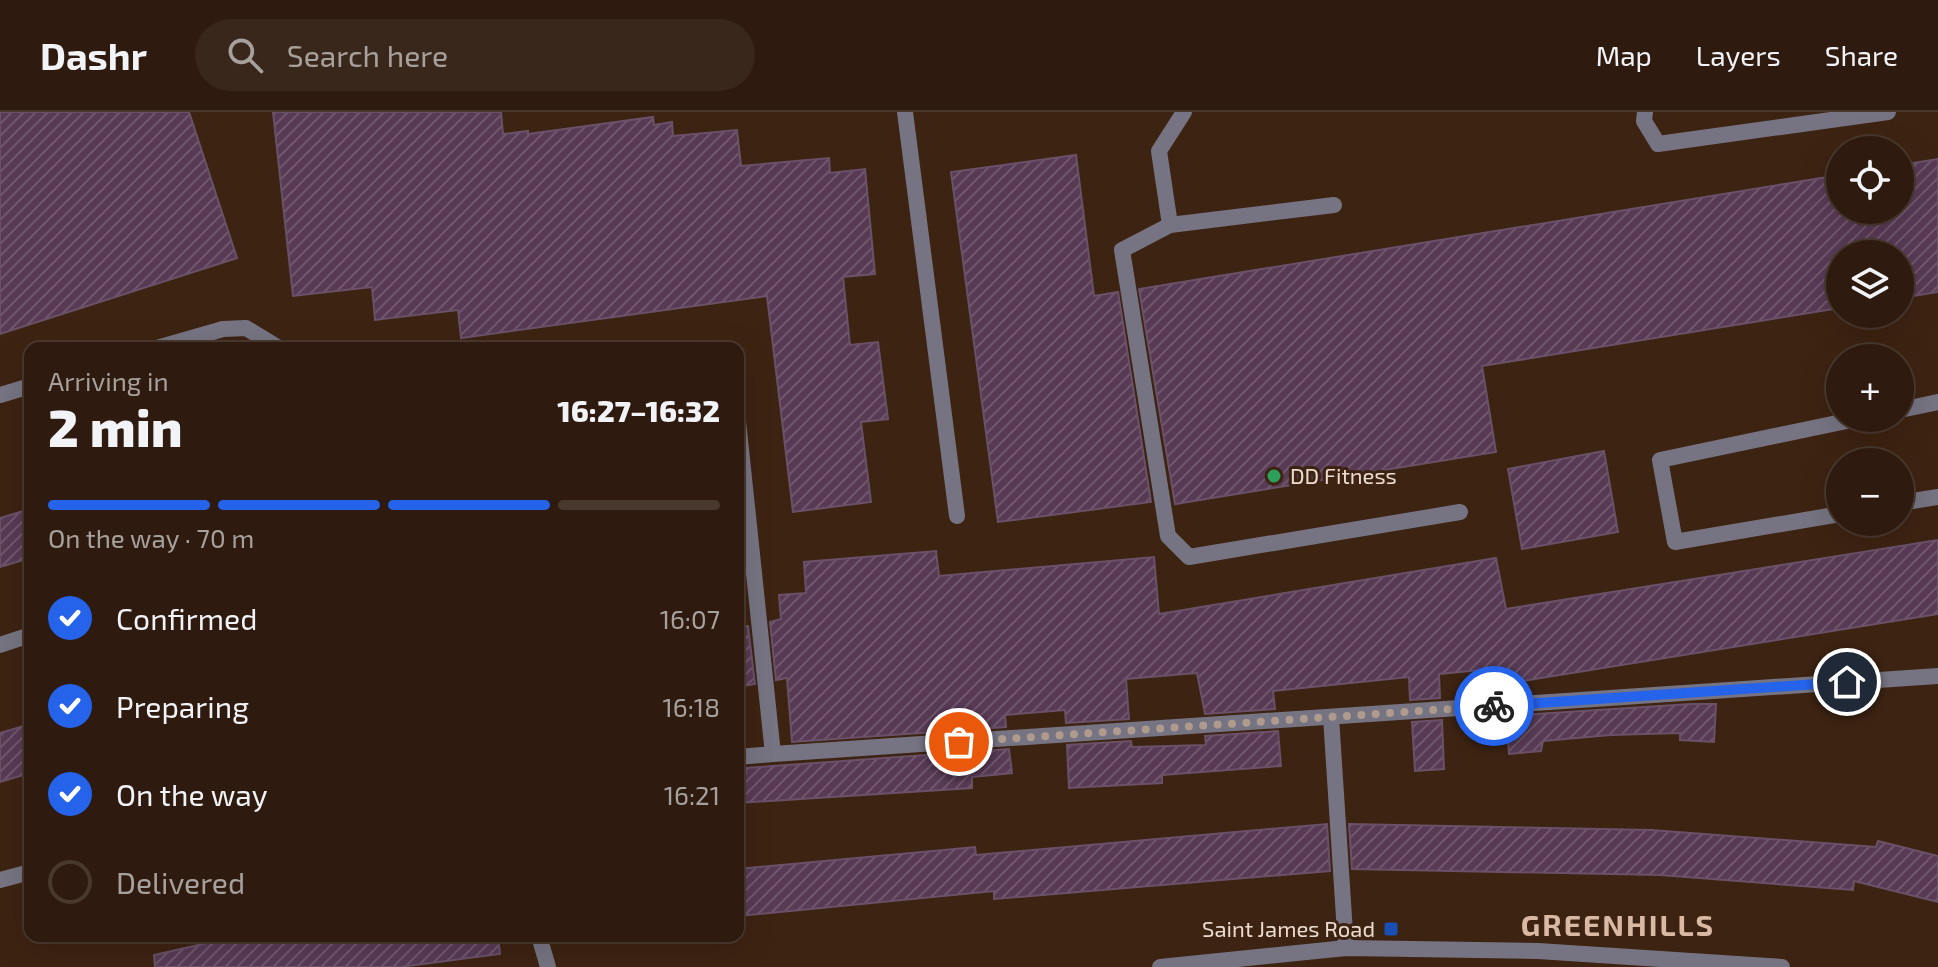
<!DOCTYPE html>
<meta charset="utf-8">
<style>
:root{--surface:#2e1a0e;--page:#3a271c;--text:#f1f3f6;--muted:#a7a19e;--line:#49382e;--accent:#2563eb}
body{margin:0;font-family:"Exo 2",sans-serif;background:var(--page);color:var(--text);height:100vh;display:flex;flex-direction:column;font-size:30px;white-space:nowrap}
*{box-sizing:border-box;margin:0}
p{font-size:26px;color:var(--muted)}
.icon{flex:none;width:44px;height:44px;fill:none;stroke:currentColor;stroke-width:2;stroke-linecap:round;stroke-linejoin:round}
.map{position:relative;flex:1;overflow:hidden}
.side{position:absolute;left:24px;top:230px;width:720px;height:600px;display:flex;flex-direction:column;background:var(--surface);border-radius:16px;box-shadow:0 8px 32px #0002,0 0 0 2px var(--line)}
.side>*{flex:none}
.fabs{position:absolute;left:1826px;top:24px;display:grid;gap:16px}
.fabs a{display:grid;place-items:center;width:88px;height:88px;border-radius:50%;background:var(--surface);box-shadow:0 8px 32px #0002,0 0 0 2px var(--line);font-size:40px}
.pin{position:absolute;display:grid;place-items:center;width:68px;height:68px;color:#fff;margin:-34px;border:4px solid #fff;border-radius:50%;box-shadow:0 2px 8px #0007}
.courier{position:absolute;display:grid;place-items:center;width:80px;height:80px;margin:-40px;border:6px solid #2563eb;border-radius:50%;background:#fff;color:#222;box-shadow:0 2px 10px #0007}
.summary em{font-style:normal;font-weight:800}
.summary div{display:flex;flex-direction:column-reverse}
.summary{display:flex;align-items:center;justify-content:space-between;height:136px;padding:0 24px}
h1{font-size:52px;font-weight:800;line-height:60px}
.bar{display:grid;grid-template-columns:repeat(4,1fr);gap:12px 8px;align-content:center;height:96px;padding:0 24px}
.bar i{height:10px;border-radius:6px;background:var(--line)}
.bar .active{background:var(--accent)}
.bar p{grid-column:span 4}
ol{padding:0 24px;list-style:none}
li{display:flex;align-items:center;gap:24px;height:88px}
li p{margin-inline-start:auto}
li .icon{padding:8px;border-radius:50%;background:var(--accent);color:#fff;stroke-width:4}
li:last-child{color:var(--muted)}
li i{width:44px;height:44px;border:4px solid var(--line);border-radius:50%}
header{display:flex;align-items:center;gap:48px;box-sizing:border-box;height:112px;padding:0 40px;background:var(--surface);border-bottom:2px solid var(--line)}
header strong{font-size:38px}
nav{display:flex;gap:44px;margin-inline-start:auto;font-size:28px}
.search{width:560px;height:72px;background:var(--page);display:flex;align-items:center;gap:20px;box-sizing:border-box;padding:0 28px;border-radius:44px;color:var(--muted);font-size:30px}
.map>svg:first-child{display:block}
.building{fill:url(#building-hatch);stroke:#6a5168;stroke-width:2}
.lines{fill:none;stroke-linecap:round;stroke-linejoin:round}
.service{stroke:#767482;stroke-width:16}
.minor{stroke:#767482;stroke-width:16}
.tertiary{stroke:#767482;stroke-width:16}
.done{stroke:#af9b8e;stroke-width:8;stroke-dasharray:0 14.4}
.route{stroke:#2563eb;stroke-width:10}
.leisure-dot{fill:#2e9e5b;stroke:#3d2312;stroke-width:3}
.transit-dot{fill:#1a4fb4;stroke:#3d2312;stroke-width:3}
.labels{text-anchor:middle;stroke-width:6;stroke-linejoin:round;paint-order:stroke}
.poi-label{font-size:22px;fill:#ecdbd0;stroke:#3d2312;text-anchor:start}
.district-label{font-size:30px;font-weight:bold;letter-spacing:2px;fill:#dab9a4;stroke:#3d2312}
</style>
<header>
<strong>Dashr</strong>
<div class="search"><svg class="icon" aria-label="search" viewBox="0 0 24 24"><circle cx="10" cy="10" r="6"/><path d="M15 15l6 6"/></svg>Search here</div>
<nav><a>Map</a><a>Layers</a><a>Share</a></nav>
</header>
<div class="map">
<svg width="1938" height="855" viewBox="0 0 1938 855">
<defs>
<pattern id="building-hatch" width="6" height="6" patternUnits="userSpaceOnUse" patternTransform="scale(2)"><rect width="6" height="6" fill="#583a55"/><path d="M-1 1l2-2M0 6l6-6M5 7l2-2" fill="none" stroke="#70566c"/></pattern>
</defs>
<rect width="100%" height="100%" fill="#3d2312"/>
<g class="building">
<polygon points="0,0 189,0 237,146 0,222"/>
<polygon points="273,0 501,0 503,22 528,19 528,22 653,5 654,13 672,10 673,24 737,18 741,54 829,46 830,61 865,57 875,162 843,165 850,233 878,230 888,307 861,310 871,390 793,400 767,184 461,226 458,198 375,208 372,175 293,184"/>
<polygon points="1076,43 1094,184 1118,180 1151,390 998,410 951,60"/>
<polygon points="1938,47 1938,180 1900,186 1900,142 1840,142 1840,196 1482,254 1496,340 1175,392 1139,177 1840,63 1840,98 1900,98 1900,53"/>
<polygon points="1604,339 1618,420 1522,437 1508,357"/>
<polygon points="30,397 30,446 0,455 0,406"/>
<polygon points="1938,428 1938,502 1504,572 1502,556 1439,562 1440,586 1410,588 1409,565 1273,579 1275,597 1205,602 1197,561 1126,567 1129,607 1066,611 1065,598 1005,603 1006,615 792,630 787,566 776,568 770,510 781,507 779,483 806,481 804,450 936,439 939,464 1154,445 1159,502 1496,446 1506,497"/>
<polygon points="748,514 755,572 738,575 738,515"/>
<polygon points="1691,592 1716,592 1714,630 1680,628 1680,621 1611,623 1543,629 1541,639 1509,642 1506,604"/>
<polygon points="1442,608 1444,657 1415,659 1412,610"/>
<polygon points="30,612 30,661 0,670 0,621"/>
<polygon points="1278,619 1281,654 1162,663 1162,671 1069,676 1067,633 1131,629 1132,635 1206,633 1205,624"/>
<polygon points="1009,637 1012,661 972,665 972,676 738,691 738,661 746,661 746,656"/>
<polygon points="1327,712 1330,759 994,787 994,779 738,804 738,757 975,735 976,743"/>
<polygon points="1349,712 1651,718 1876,735 1878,729 1938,744 1938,790 1854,769 1853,778 1660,763 1352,757"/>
<polygon points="238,824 498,824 500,842 400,855 155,855 154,843"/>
</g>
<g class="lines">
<g class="service">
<polyline points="1184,0 1159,39 1170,113 1334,93"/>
<polyline points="1645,0 1644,9 1658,32 1888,0"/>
<polyline points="1170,113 1122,138 1168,424 1189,445 1460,400"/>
<polyline points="157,236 223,217 246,216 279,236"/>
<polyline points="0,283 30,274"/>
<polyline points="1900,298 1938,290"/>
<polyline points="738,309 773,642 738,645"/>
<polyline points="1900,391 1938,385"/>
<polyline points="1840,402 1675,430 1660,348 1861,306"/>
<polyline points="1331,605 1346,836"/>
<polyline points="773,642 1938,564"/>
<polyline points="0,768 30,760"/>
</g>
<g class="minor">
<polyline points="905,0 957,404"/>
<polyline points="0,533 30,523"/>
<polyline points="539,824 548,855"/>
</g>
<polyline class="tertiary" points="1160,855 1346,836 1538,839 1782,855"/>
</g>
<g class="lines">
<polyline class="done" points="959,630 1494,594"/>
<polyline class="route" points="1494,594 1847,570"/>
</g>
<circle class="leisure-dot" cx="1274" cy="364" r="8"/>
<rect class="transit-dot" x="1383" y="809" width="16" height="16" rx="4"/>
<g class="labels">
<g class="poi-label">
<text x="1290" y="372">DD Fitness</text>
<text x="1375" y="825" text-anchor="end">Saint James Road</text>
</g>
<g class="district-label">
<text x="1618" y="824">GREENHILLS</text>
</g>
</g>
</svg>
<div class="fabs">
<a><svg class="icon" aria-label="locate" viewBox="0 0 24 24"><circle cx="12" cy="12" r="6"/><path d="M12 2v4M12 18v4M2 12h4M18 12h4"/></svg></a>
<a><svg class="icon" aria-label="layers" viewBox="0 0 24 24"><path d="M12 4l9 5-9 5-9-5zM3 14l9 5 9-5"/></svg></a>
<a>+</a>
<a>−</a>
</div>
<div class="pin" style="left:959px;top:630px;background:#ea580c"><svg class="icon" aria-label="bag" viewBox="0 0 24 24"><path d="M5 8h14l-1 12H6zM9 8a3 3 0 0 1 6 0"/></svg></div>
<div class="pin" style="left:1847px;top:570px;background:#1f2937"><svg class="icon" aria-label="home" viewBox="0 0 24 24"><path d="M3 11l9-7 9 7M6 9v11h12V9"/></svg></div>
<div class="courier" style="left:1494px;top:594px"><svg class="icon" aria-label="bike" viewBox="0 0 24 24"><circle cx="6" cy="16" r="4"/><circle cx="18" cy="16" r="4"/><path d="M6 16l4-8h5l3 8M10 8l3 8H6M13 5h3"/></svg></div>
<section class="side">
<div class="summary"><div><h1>2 min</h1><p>Arriving in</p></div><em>16:27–16:32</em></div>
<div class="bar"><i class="active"></i><i class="active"></i><i class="active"></i><i></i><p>On the way · 70 m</p></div>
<ol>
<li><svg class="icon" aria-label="check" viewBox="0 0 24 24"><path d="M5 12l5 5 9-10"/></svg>Confirmed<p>16:07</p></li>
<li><svg class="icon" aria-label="check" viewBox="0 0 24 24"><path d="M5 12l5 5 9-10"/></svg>Preparing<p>16:18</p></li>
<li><svg class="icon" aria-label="check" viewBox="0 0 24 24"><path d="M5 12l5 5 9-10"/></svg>On the way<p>16:21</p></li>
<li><i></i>Delivered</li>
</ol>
</section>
</div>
